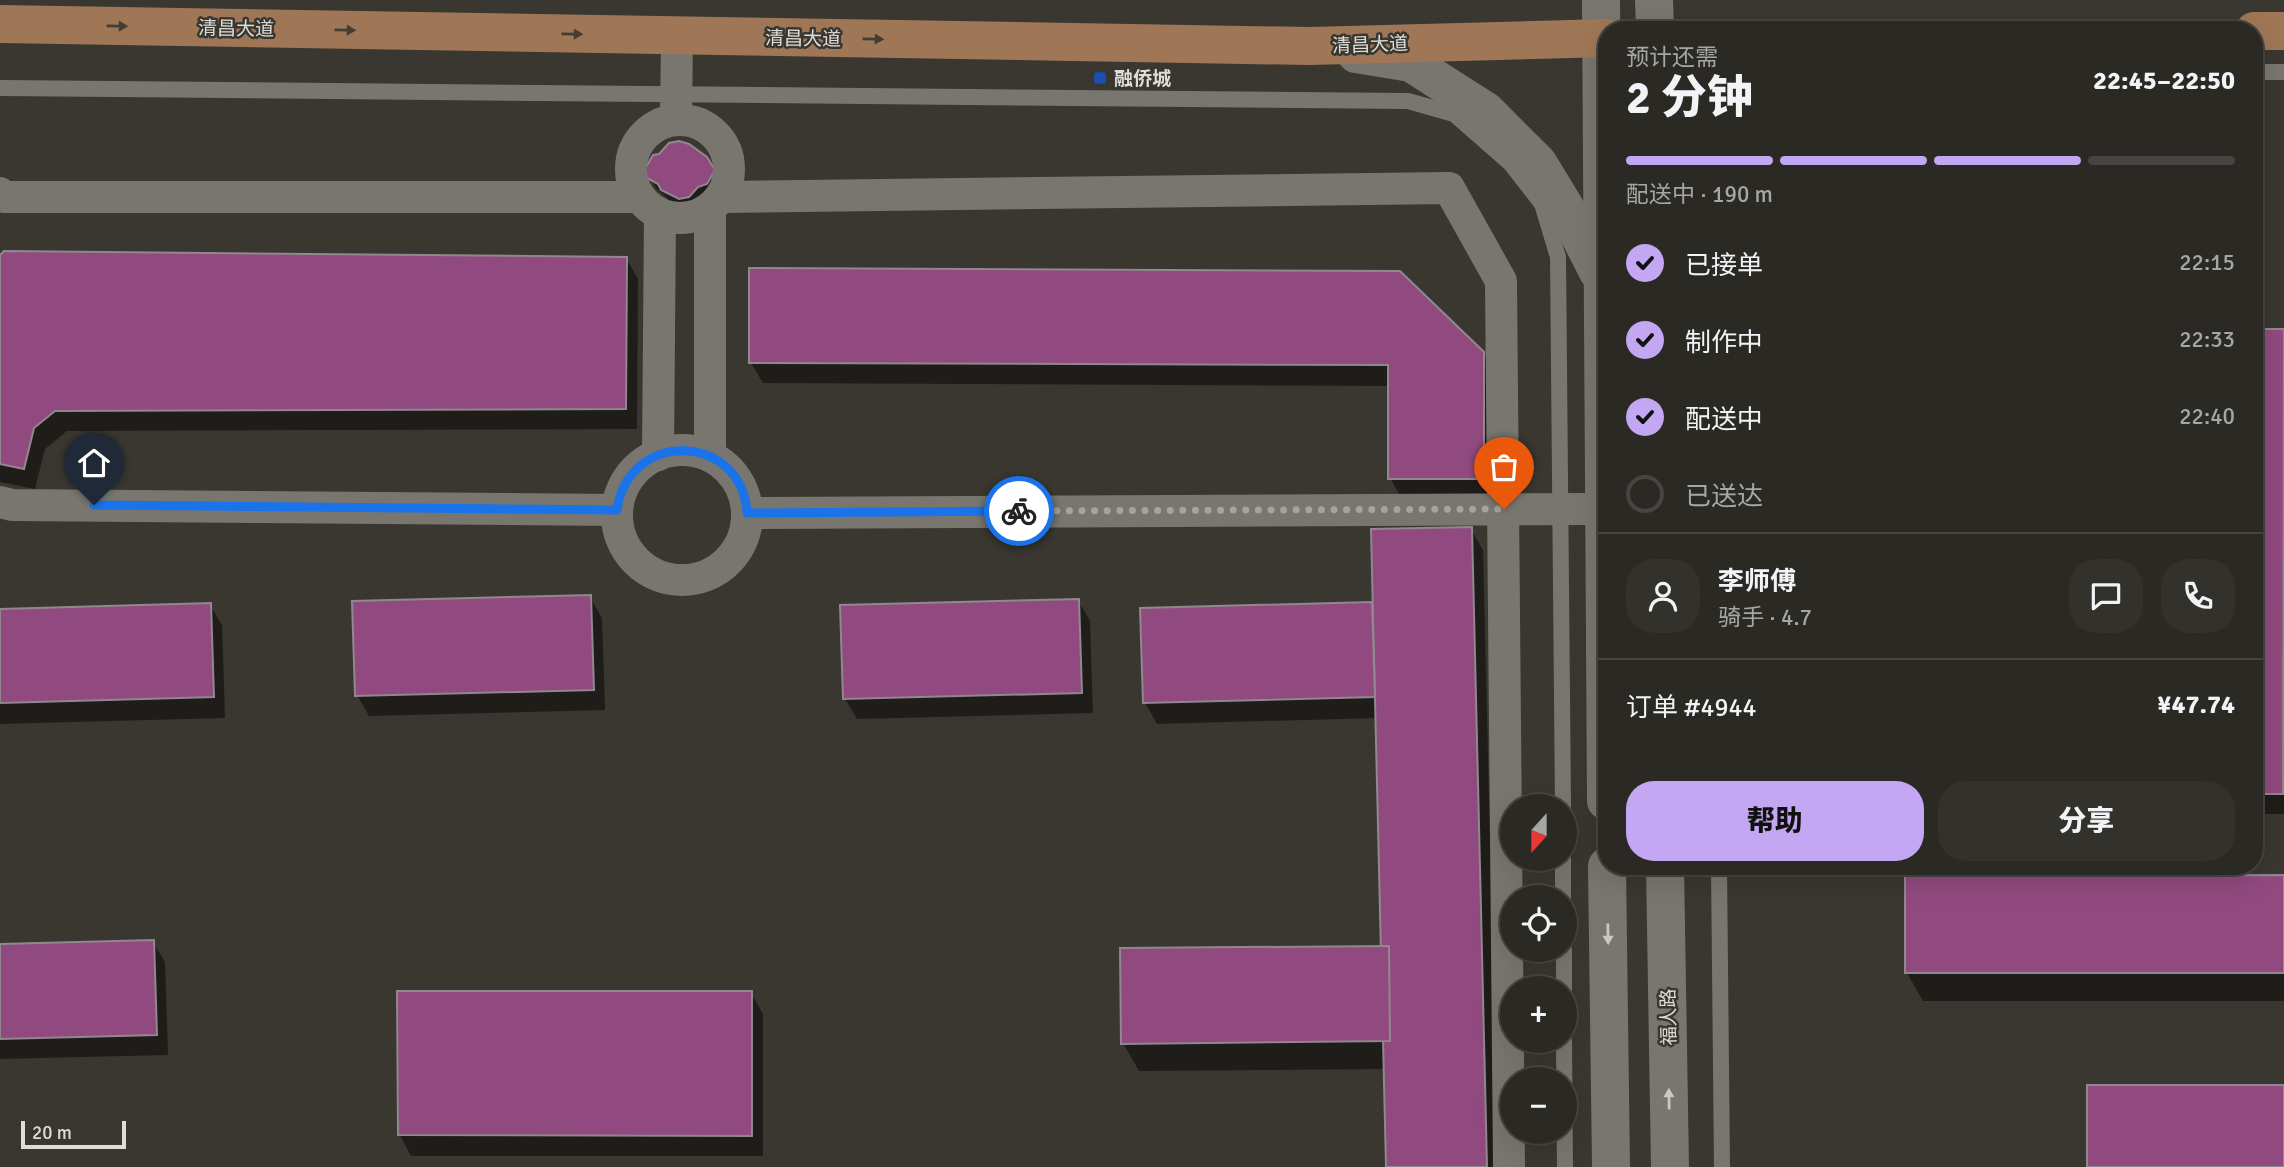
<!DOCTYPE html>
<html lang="zh">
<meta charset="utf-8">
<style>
:root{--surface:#2b2924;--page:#33312c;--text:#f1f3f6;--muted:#a6a6a6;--line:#474541;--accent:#c3a7f2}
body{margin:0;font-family:Signika,"Noto Sans SC",sans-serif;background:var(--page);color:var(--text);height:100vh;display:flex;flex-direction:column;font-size:26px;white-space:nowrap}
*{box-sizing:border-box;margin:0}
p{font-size:23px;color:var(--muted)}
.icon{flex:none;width:38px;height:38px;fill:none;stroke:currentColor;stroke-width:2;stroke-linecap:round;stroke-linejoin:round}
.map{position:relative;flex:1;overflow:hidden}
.sheet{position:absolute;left:1598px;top:21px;width:665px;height:854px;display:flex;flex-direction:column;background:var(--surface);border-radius:28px;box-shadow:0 7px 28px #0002,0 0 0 2px var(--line)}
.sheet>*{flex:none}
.needle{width:46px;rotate:201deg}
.tools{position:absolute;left:1500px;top:794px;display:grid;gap:14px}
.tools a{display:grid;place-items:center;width:77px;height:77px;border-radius:50%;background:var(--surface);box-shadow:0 7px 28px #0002,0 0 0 2px var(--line);font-size:35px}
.scale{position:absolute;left:21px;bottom:18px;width:105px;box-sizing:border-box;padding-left:7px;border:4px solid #dfddd9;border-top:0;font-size:19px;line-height:24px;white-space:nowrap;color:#dfddd9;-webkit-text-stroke:5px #393730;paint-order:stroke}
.pin{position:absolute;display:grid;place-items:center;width:60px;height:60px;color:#fff;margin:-72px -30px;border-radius:50% 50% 50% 0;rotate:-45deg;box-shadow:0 0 7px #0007}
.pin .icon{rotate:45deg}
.courier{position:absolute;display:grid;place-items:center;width:70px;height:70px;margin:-35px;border:5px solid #1a73e8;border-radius:50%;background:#fff;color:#222;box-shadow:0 2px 9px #0007}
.head em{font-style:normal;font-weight:800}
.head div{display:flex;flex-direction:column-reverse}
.head{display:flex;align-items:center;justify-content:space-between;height:119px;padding:0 28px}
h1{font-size:46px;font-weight:800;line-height:52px}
.bar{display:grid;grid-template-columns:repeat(4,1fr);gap:10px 7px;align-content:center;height:84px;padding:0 28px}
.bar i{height:9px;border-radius:5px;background:var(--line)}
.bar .current{background:var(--accent)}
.bar p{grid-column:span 4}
.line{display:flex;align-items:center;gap:18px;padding:0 28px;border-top:2px solid var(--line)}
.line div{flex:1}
.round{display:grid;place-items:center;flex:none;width:74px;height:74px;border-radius:28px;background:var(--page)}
ol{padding:0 28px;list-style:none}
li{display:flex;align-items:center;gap:21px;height:77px}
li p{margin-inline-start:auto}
li .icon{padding:7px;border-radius:50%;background:var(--accent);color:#111;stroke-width:4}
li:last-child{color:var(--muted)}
li i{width:38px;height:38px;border:4px solid var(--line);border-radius:50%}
.cta{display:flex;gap:14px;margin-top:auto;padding:14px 28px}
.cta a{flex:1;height:80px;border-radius:28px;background:var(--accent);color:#111;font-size:28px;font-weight:800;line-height:80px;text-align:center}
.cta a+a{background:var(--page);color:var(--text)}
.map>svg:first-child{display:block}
.shadow{fill:#0007}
.building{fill:#914a7f;stroke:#90888e;stroke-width:2}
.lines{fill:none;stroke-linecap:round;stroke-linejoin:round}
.lane{stroke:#79766f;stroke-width:16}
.street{stroke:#79766f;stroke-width:32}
.secondary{stroke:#79766f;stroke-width:38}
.primary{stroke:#9f7757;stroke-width:38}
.oneway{fill:#433d34}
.oneway2{fill:#cbc8c4}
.done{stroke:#a5a39e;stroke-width:7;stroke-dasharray:0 12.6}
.route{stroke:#1a73e8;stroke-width:9}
.transit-dot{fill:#1a4fb4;stroke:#393730;stroke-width:2.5}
.labels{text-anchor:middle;stroke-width:5;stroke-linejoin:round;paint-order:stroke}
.street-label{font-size:19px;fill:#dfddd9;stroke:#393730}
.poi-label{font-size:19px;font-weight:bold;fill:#dfddd9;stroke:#393730;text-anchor:start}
</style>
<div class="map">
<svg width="2284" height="1167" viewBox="0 0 2284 1167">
<rect width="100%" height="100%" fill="#393730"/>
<g class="shadow">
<polygon points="689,145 711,164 720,182 695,207 677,207 656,188 649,177"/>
<polygon points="0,257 626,258 638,279 637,429 67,431 45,449 35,489 0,482"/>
<rect x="2254" y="330" width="30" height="484"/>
<polygon points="1483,353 1495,375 1495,500 1402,499 1390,478 1390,386 763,383 751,363"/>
<polygon points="1471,529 1483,550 1498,1167 1387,1167 1385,1069 1139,1071 1123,1043 1382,948 1377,718 1157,724 1145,703 1142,610 1374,604"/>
<polygon points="590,597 602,618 605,710 369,716 357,695"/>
<polygon points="1078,600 1090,621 1093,713 857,719 845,699"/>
<polygon points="210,605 222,625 225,718 0,724 0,610"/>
<polygon points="2284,876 2284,1001 1923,1001 1907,973 1907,877"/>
<polygon points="153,942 165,962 168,1055 0,1059 0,946"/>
<polygon points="751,993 763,1014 763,1156 411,1156 400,1135"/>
</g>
<g class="building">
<polygon points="679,141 689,144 707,157 715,170 707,184 698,187 689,197 679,199 661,190 658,184 647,178 645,169 653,155 659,154 669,143"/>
<polygon points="4,251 627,257 626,409 55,411 34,428 24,469 0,464 0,255"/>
<polygon points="749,268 1400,271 1484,352 1484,479 1388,479 1388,365 749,363"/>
<polygon points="2254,329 2284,329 2283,794 2254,794"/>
<polygon points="1472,527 1487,1167 1386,1167 1371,529"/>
<polygon points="591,595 594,690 355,696 352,601"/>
<polygon points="1079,599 1082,693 843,699 840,605"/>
<polygon points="1372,602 1375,697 1143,703 1140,608"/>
<polygon points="211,603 214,697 0,703 0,609"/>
<polygon points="2284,875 2284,973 1905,973 1905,876"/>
<polygon points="154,940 157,1035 0,1039 0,944"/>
<polygon points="1389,946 1390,1041 1121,1044 1120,948"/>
<polygon points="397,991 752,991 752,1136 398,1135"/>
<rect x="2087" y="1085" width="197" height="82"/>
</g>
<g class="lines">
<g class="lane">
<polyline points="2254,72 2284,72"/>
<polyline points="0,88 1408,101 1454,114 1511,164 1542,204 1558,257 1563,807"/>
<polyline points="1563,859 1563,898"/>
<polyline points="1719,866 1722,1167"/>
<polyline points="1564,950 1564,989"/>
<polyline points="1564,1041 1565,1167"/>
</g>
<g class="street">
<circle cx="680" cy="169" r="49"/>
<polyline points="676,120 677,36"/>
<polyline points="0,193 4,197 639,197"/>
<polyline points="721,197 1449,188 1501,281 1509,1167"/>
<polyline points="710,208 710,456"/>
<circle cx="682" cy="515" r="65"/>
<polyline points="658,455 660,214"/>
<polyline points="0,502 12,505 617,510"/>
<polyline points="747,513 1603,509"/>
</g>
<g class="secondary">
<polyline points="1601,0 1606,801"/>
<polyline points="1654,0 1655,30"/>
<polyline points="1356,54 1411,63 1486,111 1538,163 1566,209 1598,272"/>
<polyline points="1607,866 1611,1167"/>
<polyline points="1665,866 1670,1167"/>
</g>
<g class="primary">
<polyline points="0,24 1309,46 1606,38"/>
<polyline points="2254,31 2284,31"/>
</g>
</g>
<defs><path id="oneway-solid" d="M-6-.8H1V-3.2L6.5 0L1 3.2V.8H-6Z" transform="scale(1.75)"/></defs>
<g class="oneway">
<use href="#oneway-solid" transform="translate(117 26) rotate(1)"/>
<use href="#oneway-solid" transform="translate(345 30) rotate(1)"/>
<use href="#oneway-solid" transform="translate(572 34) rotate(1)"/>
<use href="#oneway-solid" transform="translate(873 39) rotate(1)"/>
</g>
<g class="oneway2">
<use href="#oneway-solid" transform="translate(1608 934) rotate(89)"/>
<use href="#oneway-solid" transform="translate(1669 1099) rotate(-91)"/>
</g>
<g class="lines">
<polyline class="done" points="1019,511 1504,509"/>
<path class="route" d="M94,505L617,510C628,429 742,432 747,513L1019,511"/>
</g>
<rect class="transit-dot" x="1093" y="71" width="14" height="14" rx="3.5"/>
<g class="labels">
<g class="street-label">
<text transform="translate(236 28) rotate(1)" y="7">清昌大道</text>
<text transform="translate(803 38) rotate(1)" y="7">清昌大道</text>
<text transform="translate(1370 44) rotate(-2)" y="7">清昌大道</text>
<text transform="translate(1668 1017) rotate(-91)" y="7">福人路</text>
</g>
<g class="poi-label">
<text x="1114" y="85">融侨城</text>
</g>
</g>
</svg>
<div class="tools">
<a><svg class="needle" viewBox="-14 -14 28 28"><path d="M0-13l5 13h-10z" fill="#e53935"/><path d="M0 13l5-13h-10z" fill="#a6a6a6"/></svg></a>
<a><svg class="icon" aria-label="locate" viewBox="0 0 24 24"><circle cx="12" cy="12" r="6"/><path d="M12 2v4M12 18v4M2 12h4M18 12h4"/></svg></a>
<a>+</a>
<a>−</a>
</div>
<div class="scale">20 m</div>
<div class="pin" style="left:1504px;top:509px;background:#ea580c"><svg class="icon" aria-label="bag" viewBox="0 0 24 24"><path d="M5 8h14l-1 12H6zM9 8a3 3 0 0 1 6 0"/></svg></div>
<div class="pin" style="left:94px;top:505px;background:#1f2937"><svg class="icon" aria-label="home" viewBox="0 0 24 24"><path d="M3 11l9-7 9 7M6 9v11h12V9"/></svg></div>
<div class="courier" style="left:1019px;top:511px"><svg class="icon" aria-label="bike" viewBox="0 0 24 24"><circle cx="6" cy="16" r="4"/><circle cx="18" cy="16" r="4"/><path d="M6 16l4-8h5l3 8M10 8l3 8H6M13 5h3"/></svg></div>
<section class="sheet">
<div class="head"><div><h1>2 分钟</h1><p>预计还需</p></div><em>22:45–22:50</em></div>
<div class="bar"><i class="current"></i><i class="current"></i><i class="current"></i><i></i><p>配送中 · 190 m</p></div>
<ol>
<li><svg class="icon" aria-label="check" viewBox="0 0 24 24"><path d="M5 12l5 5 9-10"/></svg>已接单<p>22:15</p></li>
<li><svg class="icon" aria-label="check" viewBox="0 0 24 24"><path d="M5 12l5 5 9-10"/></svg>制作中<p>22:33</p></li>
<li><svg class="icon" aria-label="check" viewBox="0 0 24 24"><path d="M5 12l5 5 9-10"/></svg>配送中<p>22:40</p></li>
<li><i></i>已送达</li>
</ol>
<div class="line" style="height:126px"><a class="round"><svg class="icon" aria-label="person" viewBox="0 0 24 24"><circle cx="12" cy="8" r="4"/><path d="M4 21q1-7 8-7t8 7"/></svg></a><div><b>李师傅</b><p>骑手 · 4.7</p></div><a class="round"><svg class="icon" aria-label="chat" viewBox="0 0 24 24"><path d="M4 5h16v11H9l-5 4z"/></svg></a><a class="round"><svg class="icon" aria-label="phone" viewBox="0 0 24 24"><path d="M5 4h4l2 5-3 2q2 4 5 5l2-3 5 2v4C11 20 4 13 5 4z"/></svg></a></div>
<div class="line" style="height:91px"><div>订单 #4944</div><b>¥47.74</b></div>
<div class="cta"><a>帮助</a><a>分享</a></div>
</section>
</div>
